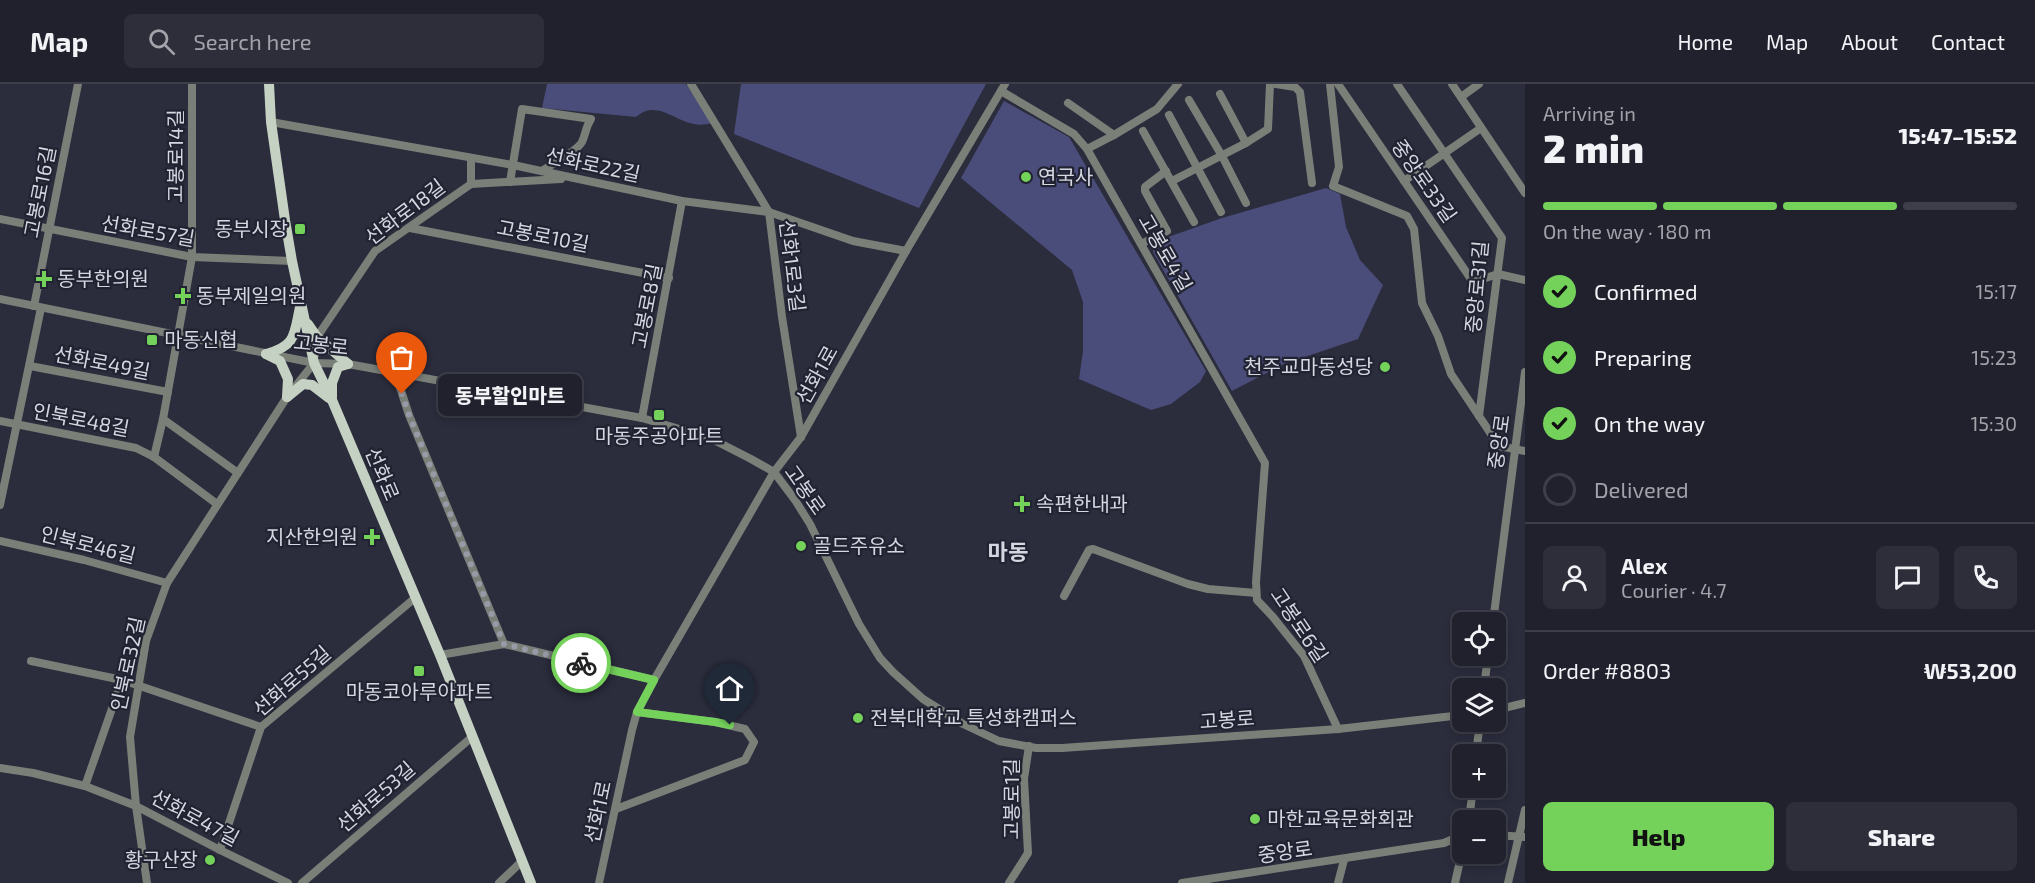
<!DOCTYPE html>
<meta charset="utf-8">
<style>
:root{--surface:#20212d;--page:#2d2e39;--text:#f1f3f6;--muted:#a2a3aa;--line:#3d3e49;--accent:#74d25b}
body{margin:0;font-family:"Exo 2","Noto Sans KR",sans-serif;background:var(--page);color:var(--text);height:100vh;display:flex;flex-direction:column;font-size:22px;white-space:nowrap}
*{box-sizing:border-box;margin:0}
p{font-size:20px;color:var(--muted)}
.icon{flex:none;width:33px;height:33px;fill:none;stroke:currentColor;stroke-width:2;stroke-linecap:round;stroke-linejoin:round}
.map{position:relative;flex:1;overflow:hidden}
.sheet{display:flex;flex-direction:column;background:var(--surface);width:510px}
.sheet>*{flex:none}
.controls{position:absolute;left:1452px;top:528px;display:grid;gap:12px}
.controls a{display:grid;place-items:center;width:54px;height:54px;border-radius:9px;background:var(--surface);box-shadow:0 3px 9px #0003,0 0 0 2px var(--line);font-size:30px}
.pin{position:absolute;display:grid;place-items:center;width:51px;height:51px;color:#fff;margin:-62px -26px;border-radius:50% 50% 50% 0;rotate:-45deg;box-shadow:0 0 6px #0007}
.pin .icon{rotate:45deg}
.courier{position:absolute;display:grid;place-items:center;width:60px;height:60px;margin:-30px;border:4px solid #74d25b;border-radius:50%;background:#fff;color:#222;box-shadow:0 2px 8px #0007}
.bubble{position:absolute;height:42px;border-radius:9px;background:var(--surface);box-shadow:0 3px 9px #0003,0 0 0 2px var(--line);font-size:20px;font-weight:800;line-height:42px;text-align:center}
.head em{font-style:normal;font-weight:800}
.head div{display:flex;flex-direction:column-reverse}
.head{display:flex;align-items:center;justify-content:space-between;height:102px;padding:0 18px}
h1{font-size:39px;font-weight:800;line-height:45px}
.bar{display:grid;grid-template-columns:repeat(4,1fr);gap:9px 6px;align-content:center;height:72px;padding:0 18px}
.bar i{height:8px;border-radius:4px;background:var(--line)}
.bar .current{background:var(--accent)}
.bar p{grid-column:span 4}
.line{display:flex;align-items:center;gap:15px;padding:0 18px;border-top:2px solid var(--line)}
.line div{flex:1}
.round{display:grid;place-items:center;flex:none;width:63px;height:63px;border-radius:9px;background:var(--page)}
ol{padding:0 18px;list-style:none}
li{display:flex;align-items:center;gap:18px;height:66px}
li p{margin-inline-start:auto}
li .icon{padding:6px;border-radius:50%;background:var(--accent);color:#111;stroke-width:4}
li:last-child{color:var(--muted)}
li i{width:33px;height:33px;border:3px solid var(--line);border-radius:50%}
.action{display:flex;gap:12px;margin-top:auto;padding:12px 18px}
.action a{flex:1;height:69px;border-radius:9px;background:var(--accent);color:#111;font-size:24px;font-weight:800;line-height:69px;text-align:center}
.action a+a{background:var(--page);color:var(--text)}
header{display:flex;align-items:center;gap:36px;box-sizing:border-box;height:84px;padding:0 30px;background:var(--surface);border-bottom:2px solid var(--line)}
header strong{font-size:28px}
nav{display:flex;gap:33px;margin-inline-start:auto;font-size:21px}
.search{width:420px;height:54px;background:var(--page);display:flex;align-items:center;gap:15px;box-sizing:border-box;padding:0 21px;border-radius:9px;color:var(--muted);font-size:22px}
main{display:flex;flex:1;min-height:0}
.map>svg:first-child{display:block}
.green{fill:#4a4d7a}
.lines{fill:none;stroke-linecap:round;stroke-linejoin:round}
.minor{stroke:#7a7f78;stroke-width:8}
.major{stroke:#c5d1c2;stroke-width:10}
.done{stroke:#999aa7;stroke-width:6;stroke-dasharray:0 10.8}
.route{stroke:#74d25b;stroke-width:8}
.poi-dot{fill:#74d25b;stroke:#212332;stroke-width:2}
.labels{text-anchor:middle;stroke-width:4.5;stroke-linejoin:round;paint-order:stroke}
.street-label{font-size:20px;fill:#d4d6e0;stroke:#212332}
.poi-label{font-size:20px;fill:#d4d6e0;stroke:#212332;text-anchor:start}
.quarter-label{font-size:22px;font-weight:bold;fill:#d4d6e0;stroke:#212332}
</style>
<header>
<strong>Map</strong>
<div class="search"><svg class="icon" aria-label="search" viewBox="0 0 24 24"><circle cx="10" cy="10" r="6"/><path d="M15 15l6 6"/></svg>Search here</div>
<nav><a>Home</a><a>Map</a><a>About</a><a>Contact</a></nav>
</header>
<main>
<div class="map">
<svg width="1525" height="799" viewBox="0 0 1525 799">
<rect width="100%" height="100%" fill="#2b2c3c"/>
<g class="green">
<path d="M547,0H686L712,39C680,49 662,11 636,33L542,24Z"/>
<polygon points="741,0 986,0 919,124 734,50"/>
<polygon points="1004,17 1069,53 1206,287 1200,298 1171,320 1151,326 1079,295 1083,267 1083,218 1072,186 961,94"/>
<polygon points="1326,104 1340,110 1346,143 1360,176 1383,201 1358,255 1284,280 1232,307 1153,168 1154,158 1222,134"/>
</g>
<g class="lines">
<g class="minor">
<polyline points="691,0 769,128 782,233 801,353"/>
<polyline points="1276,0 1295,3 1300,8 1312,99"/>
<polyline points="1330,0 1339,83 1333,102 1407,132 1414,145 1422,219 1438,252 1451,290 1499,362 1525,367"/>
<polyline points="1338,0 1473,198 1498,190 1525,196"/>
<polyline points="1397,0 1502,154 1479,332"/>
<polyline points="1452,0 1525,109"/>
<polyline points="1001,7 1074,50 1087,65 1265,379 1256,498 1257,516 1273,533 1304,572 1338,645"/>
<polyline points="1220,10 1246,59"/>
<polyline points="1461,13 1479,0"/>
<polyline points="1189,16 1222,72 1246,119"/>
<polyline points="1068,19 1114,51"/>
<polyline points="1169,31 1221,128"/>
<polyline points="271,38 513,81 682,117 769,128 853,157 906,167"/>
<polyline points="1143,47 1194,138"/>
<polyline points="1087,65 1114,51 1157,25 1178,0"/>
<polyline points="1172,97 1246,59 1268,45 1270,0"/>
<polyline points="1404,97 1481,44"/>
<path d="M510,98L522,25L591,35C585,44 586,50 582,58C576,68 552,80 542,87"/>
<polyline points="471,100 471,75"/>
<polyline points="0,135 192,173 292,177"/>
<polyline points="410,144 669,194"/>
<polyline points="1141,160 1167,147 1145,107 1145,103 1166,87"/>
<polyline points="0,215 314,279 348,280 642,334 710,354 751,375 774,388 795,416 810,440 859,540 880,574 893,588 923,615 963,640 999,657 1036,664 1062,664 1338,645 1462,631"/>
<polyline points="34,222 78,0"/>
<polyline points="315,271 317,253 375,167 471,100 561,95"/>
<polyline points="30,282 168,308"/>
<polyline points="395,288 409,331 504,560"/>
<polyline points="642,334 682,117"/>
<polyline points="163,335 238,389"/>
<polyline points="0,337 136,364 154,373 217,420"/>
<polyline points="154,373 163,335 192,173 192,0"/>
<polyline points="0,421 41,224"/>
<polyline points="0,457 84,476 167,499"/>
<polyline points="1064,512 1089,466 1093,465 1188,500 1208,505 1256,509"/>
<polyline points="1493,538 1525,288"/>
<polyline points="440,571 504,560 654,596"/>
<polyline points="31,577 122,596 261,643"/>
<polyline points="1484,604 1488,572"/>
<polyline points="1496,626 1525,619"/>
<polyline points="1476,670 1480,638"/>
<polyline points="0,684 33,689 85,702 136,722 220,766 288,799"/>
<polyline points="85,702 122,596"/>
<polyline points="616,725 745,676 754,658 745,645 715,638 637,628"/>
<polyline points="1469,736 1473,704"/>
<polyline points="1496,751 1525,753"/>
<polyline points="220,766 261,643 415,514"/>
<polyline points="147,799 136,722 130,653 146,557 167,499 287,313 314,279"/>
<polyline points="302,799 472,653"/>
<polyline points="499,799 521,778"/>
<polyline points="599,799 632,646 637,628 654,596 774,388 801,353 906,167 1005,0"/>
<polyline points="1009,799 1028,769 1024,695 1029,662"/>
<polyline points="1182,799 1444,759 1462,751"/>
<polyline points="1338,799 1344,776"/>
<polyline points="1455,799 1462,768"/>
<polyline points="1508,799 1525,726"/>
</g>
<g class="major">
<polyline points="269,0 271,38 285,136 292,177 314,279 332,316 440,571 531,799"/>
<polyline points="308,240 317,253 348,280"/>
<path d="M266,270C296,262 294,251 300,223"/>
<polyline points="266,270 280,277 288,295 287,313"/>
<polyline points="287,313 303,300 312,301 329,314"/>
<polyline points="332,313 332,299 338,283 348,280"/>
</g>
</g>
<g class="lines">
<polyline class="done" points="402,310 409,331 504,560 581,579"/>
<polyline class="route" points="581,579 654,596 637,628 715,638 730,641"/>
</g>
<g class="poi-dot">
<circle cx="1026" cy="93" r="6"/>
<rect x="294" y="139" width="12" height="12" rx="3"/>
<path d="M41 186h6v6h6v6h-6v6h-6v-6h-6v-6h6z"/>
<path d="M180 203h6v6h6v6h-6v6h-6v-6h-6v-6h6z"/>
<rect x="146" y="250" width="12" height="12" rx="3"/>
<circle cx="1385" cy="283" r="6"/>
<rect x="653" y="325" width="12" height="12" rx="3"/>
<path d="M1019 411h6v6h6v6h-6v6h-6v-6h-6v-6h6z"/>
<path d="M369 444h6v6h6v6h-6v6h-6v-6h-6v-6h6z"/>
<circle cx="801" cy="462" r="6"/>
<rect x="413" y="581" width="12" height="12" rx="3"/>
<circle cx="858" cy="634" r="6"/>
<circle cx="1255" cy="735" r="6"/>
<circle cx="210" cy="776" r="6"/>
</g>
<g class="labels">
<g class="street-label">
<text transform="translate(176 72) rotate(-90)" y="7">고봉로14길</text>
<text transform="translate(593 81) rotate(12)" y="7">선화로22길</text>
<text transform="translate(1424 97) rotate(55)" y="7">중앙로33길</text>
<text transform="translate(40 108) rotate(-79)" y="7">고봉로16길</text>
<text transform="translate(405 128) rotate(-37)" y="7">선화로18길</text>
<text transform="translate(148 147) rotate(10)" y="7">선화로57길</text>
<text transform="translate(543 152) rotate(11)" y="7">고봉로10길</text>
<text transform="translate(1165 169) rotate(60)" y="7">고봉로4길</text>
<text transform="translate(792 182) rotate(83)" y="7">선화1로3길</text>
<text transform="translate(1477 203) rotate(-85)" y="7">중앙로31길</text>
<text transform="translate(647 222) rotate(-79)" y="7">고봉로8길</text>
<text transform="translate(321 261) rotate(6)" y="7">고봉로</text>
<text transform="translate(102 279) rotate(11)" y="7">선화로49길</text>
<text transform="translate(817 291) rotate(-61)" y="7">선화1로</text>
<text transform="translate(81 336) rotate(11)" y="7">인북로48길</text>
<text transform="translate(1499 358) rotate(-82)" y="7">중앙로</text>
<text transform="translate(382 390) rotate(67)" y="7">선화로</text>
<text transform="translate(805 406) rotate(55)" y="7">고봉로</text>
<text transform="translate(88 461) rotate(14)" y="7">인북로46길</text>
<text transform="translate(1299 541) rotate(56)" y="7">고봉로6길</text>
<text transform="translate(128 580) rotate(-78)" y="7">인북로32길</text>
<text transform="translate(292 597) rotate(-41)" y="7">선화로55길</text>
<text transform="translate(1227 636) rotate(-4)" y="7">고봉로</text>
<text transform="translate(376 713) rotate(-41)" y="7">선화로53길</text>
<text transform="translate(1012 715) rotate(-90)" y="7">고봉로1길</text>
<text transform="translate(598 728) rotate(-78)" y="7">선화1로</text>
<text transform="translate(195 734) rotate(28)" y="7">선화로47길</text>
<text transform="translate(1285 768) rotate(-8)" y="7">중앙로</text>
</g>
<g class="poi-label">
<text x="1038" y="100">연국사</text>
<text x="288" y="152" text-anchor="end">동부시장</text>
<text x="57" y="202">동부한의원</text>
<text x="196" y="219">동부제일의원</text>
<text x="164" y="263">마동신협</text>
<text x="1373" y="290" text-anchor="end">천주교마동성당</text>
<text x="659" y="359" text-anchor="middle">마동주공아파트</text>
<text x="1036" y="427">속편한내과</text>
<text x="358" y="460" text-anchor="end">지산한의원</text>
<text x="813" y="469">골드주유소</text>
<text x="419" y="615" text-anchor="middle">마동코아루아파트</text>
<text x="870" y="641">전북대학교 특성화캠퍼스</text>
<text x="1267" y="742">마한교육문화회관</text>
<text x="198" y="783" text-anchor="end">황구산장</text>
</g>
<g class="quarter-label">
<text x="1008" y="476">마동</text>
</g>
</g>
</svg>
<div class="controls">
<a><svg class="icon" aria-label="locate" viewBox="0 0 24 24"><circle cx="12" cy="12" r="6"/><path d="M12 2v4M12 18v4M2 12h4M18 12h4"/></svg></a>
<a><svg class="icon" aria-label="layers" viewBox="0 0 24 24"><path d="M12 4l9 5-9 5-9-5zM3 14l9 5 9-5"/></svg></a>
<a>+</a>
<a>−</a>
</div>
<div class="pin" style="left:402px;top:310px;background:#ea580c"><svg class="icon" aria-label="bag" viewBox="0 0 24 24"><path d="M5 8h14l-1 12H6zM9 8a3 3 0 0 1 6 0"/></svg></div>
<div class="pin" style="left:730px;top:641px;background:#1f2937"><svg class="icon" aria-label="home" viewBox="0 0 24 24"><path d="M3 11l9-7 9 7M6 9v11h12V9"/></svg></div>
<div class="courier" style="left:581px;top:579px"><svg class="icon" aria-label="bike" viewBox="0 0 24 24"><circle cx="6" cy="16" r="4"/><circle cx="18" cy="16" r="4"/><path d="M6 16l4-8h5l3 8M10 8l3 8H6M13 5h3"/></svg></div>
<div class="bubble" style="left:438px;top:290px;width:144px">동부할인마트</div>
</div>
<section class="sheet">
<div class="head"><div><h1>2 min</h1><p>Arriving in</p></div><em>15:47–15:52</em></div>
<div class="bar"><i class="current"></i><i class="current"></i><i class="current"></i><i></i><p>On the way · 180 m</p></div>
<ol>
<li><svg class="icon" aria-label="check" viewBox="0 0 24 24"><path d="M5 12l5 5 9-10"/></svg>Confirmed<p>15:17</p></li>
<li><svg class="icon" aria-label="check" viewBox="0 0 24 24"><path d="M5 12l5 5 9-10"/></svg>Preparing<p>15:23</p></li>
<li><svg class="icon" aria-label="check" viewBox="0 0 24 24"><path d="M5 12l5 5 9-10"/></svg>On the way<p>15:30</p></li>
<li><i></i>Delivered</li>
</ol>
<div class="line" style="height:108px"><a class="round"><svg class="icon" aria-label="person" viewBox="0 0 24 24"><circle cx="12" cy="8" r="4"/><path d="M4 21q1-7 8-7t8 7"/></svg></a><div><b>Alex</b><p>Courier · 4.7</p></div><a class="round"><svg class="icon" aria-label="chat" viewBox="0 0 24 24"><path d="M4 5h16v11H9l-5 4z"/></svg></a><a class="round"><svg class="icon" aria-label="phone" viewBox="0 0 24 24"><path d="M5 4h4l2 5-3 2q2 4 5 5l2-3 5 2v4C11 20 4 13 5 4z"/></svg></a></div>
<div class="line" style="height:78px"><div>Order #8803</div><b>₩53,200</b></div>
<div class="action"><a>Help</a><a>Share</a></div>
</section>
</main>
